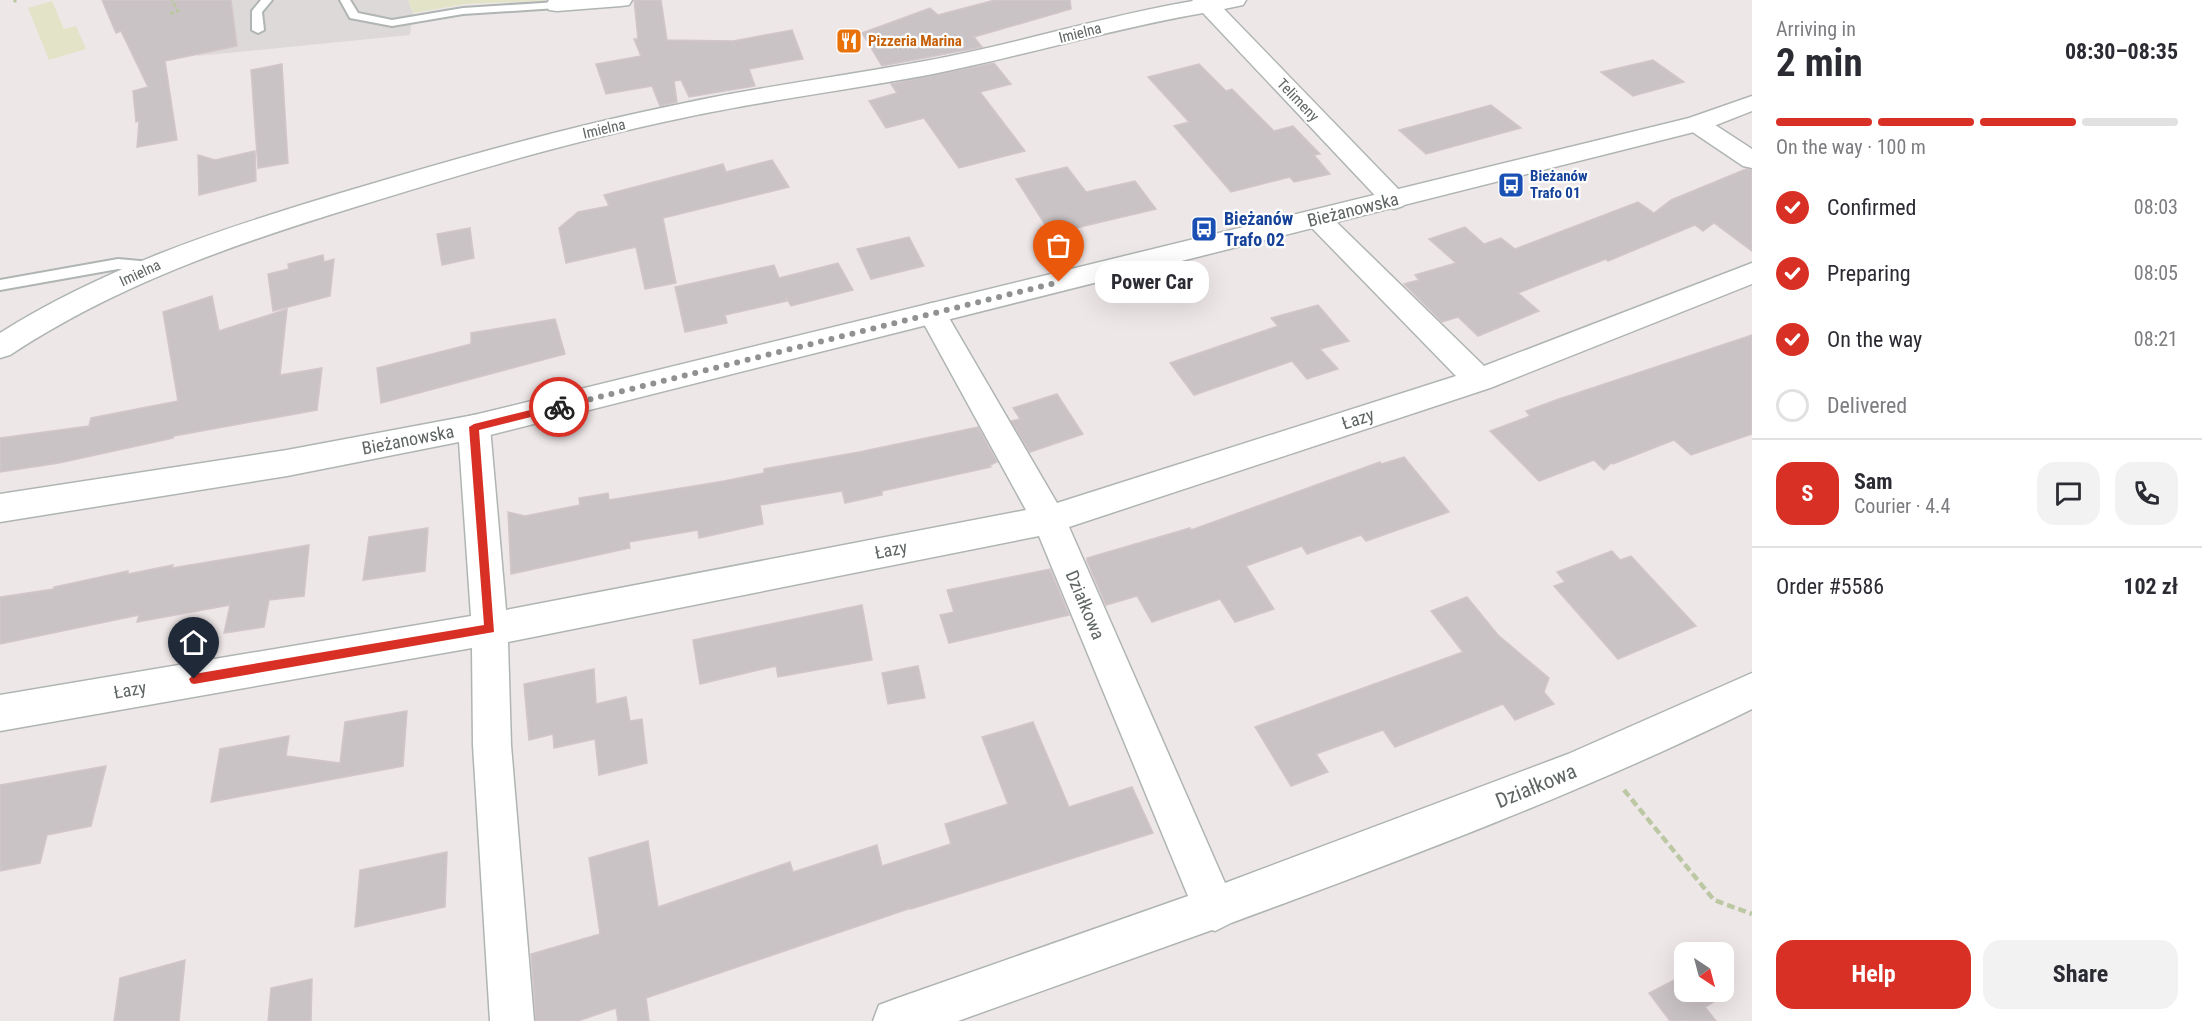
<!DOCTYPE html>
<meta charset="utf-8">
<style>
:root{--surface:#fff;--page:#f2f2f3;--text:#2b2b33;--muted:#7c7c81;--line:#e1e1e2;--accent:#d93025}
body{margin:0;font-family:"Roboto Condensed",sans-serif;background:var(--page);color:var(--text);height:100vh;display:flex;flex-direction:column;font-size:22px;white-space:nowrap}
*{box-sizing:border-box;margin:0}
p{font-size:20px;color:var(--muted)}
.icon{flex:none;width:33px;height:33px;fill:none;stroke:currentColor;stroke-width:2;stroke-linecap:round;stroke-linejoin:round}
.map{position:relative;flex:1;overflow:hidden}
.details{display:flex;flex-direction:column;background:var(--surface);width:450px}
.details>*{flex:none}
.needle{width:39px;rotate:144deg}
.controls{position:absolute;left:1674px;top:942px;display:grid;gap:12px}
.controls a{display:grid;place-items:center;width:60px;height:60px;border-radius:12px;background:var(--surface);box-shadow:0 6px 24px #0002;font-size:30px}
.pin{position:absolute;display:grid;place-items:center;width:51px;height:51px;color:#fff;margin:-62px -26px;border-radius:50% 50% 50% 0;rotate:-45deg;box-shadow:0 0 6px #0007}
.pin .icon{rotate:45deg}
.courier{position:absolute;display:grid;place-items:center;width:60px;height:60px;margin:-30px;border:4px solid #d93025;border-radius:50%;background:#fff;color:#222;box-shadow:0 2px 8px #0007}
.bubble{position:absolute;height:42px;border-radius:18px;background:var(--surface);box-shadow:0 6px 24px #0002;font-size:20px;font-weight:700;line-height:42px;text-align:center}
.head em{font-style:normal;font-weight:700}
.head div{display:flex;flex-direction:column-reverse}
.head{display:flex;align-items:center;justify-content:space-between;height:102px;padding:0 24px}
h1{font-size:39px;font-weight:700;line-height:45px}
.bar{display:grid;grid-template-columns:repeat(4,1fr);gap:9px 6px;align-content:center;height:72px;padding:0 24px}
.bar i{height:8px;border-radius:4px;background:var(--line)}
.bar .on{background:var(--accent)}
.bar p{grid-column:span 4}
.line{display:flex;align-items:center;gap:15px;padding:0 24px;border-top:2px solid var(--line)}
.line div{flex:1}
.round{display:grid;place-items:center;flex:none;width:63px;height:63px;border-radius:18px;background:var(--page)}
ol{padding:0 24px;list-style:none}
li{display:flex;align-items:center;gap:18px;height:66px}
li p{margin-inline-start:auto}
li .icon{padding:6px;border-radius:50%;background:var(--accent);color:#fff;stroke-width:4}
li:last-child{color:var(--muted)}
li i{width:33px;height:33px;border:3px solid var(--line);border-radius:50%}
.button{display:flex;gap:12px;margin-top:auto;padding:12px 24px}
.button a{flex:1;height:69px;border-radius:18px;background:var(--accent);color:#fff;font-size:24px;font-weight:700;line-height:69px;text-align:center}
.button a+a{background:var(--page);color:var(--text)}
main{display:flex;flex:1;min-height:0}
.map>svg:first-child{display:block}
.industrial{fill:#ddd9d9}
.green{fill:#e2e3c7}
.building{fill:#cac3c5;stroke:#d2c6c9;stroke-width:1.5}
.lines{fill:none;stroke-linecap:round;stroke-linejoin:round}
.service-casing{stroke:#afb5b3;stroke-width:4}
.minor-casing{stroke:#afb5b3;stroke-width:3}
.tertiary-casing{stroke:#afb5b3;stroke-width:3}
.path-far1{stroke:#bcc8a4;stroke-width:3;stroke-dasharray:4.5 2;stroke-linecap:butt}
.path{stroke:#bcc8a4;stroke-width:4.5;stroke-dasharray:8 4;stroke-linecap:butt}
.service{fill:#fff;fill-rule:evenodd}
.minor{fill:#fff;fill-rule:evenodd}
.tertiary{fill:#fff;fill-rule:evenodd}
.route{fill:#d93025}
.done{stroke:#909291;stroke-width:6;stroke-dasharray:0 10.8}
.labels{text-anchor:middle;stroke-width:4.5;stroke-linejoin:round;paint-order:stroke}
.far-street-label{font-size:15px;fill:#5e6562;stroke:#fff}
.far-food-label{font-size:15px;font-weight:bold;fill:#c56008;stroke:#fff;text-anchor:start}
.far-transit-label{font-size:15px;font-weight:bold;fill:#164399;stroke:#fff;text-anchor:start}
.street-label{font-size:18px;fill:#5e6562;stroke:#fff}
.transit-label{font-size:18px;font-weight:bold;fill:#164399;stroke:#fff;text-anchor:start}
.near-street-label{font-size:21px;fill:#5e6562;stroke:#fff}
</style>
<main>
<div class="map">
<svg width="1752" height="1021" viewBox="0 0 1752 1021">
<rect width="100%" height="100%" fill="#eee7e8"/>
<polygon class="industrial" points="195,0 408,0 413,13 410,35 197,56"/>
<g class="green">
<polygon points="408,0 558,0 466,4 413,13"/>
<polygon points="52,1 64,29 76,26 86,49 49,60 28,8"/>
</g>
<g class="building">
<polygon points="102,0 231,0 237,46 165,61 177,140 137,147 139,121 136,122 133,91 148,87 121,31 116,33"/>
<polygon points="634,0 661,0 667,40 733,41 792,30 803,59 749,69 755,86 689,97 681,80 674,81 677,102 660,106 652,86 606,94 596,64 641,56 634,39 638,39"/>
<polygon points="995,0 1070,0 1071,9 974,37 982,47 882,66 862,33 930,8 938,15"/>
<polygon points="1653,60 1684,82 1633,96 1601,72"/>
<polygon points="994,63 1011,84 980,92 1025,151 959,168 924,118 886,128 869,101 897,93 891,84"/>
<polygon points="282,64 288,163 258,168 251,70"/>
<polygon points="1199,64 1226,91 1232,89 1274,131 1293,126 1320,154 1314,155 1330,174 1294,182 1290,177 1231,192 1174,126 1189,122 1148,77"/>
<polygon points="1491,105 1521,128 1426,154 1399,130"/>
<polygon points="255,151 256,181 199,195 198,155 215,160"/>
<polygon points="772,160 789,187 663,218 676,283 645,289 636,247 566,263 559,228 578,212 609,206 604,195 723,164 726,172"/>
<polygon points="1067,167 1086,192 1135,181 1156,209 1051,234 1016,179"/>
<polygon points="1746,169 1752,170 1752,251 1714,223 1703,231 1695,225 1608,261 1606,259 1518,293 1539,311 1478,336 1458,317 1442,322 1404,284 1419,280 1415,275 1456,263 1429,239 1465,227 1484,244 1501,238 1515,249 1638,202 1654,213 1671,200"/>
<polygon points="470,228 474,258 442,265 437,234"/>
<polygon points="909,237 924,266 871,279 857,249"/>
<polygon points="323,255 324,262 334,259 330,296 273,311 268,274 289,269 288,264"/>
<polygon points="838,263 853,290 791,306 786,297 787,301 725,315 727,323 685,332 675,287 774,265 779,278"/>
<polygon points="212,296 219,331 287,309 280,375 322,368 317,410 174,436 173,438 59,463 0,472 0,438 89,426 91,418 178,401 163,312"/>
<polygon points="1318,305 1349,341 1320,349 1338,369 1307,379 1292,361 1194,395 1170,363 1278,326 1271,318"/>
<polygon points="555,319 565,354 381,403 377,368 471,344 471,333"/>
<polygon points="1752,335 1752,434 1691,455 1674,440 1613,464 1611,463 1604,470 1594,460 1539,481 1490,431 1530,416 1526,411 1556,400"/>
<polygon points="1057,394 1083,434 1030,452 1011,421 1020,419 1013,408"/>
<polygon points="978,427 997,462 990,465 991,467 882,491 882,495 845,503 842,491 760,505 763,524 699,538 698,530 629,542 630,548 511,574 508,512 525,516 580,505 579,498 608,493 609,500 724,481 764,473 764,469 859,452"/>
<polygon points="1404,457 1449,512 1366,541 1361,535 1307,554 1302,546 1246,566 1274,609 1235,622 1220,599 1152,622 1137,596 1106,605 1087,561 1087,558 1190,528 1191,530 1380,462 1381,464"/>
<polygon points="428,528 425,571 363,580 369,537"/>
<polygon points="309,545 304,596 269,600 264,627 224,633 230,605 137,622 139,615 0,644 0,597 54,589 54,587 128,571 128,574 173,565 172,568"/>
<polygon points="1612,551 1620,560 1631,556 1696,626 1618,659 1554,586 1565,582 1557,572"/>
<polygon points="1050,569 1069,615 949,643 940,615 954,612 947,590"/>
<polygon points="1467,597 1498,635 1549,678 1544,692 1554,704 1515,720 1503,704 1395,747 1383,730 1316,754 1328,772 1291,786 1255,727 1463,652 1431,611"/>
<polygon points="862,605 872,660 778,677 776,666 700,684 693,640"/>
<polygon points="918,666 925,698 888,704 882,673"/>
<polygon points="594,669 596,704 626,697 630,721 642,719 647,763 599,775 595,739 554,748 553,734 529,740 524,684"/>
<polygon points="407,711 403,766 211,802 220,749 289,736 286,756 340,763 345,722"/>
<polygon points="1033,722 1069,807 1132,787 1153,833 911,909 911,908 646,998 649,1021 618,1021 616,1008 578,1021 536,1021 531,954 600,934 589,858 648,841 658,907 790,862 793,872 877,845 882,866 951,844 945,824 1008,804 982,737"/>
<polygon points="106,766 91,826 47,835 40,863 0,871 0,785"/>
<polygon points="447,852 445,907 355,927 360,870"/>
<polygon points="185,960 179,1021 114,1021 120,978"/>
<polygon points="1684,975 1684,992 1724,992 1724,987 1729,993 1705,1007 1716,1021 1670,1021 1649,993"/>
<polygon points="312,979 311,1021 268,1021 271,988"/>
</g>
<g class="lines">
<defs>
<g id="service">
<polygon points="261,0 272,0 262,12 264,30 258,33 252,30 252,11"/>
<polygon points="340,0 350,0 358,13 392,20 463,8 557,2 562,5 557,8 463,14 392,26 350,18"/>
<polygon points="118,259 151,262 158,267 151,272 118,269 0,290 0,280"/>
</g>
<g id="minor">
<polygon points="549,0 632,0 629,5 621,6 557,11 549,10 546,5"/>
<path d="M1192,0H1246L1243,5L1224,9L1403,194L1407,200L1403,206L1394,209L1385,206L1203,13C1110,29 1020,57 928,75C848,90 767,100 687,117C575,140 464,173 355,207C232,245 118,284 10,355L0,358V333C103,268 218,230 334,195C450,160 566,127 685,103C764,86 845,76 925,61C1015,45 1103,16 1193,1Z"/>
<polygon points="1697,116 1706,119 1752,149 1752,168 1743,166 1688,129 1685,124 1688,119"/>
<path d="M1318,210L1327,213L1484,366L1752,263V284L1490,388L1069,527L1225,883L1568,754L1752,673V709C1584,792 1407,858 1231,923L1215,931L1212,930L958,1021H873L879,1005L895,999L1188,896L1039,536L508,642L511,745L534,1021H490L473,745L472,648L0,731V695L471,616L458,427L463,418L474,415L485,418L490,427L506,610L1026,510L918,313L922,306L932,303L942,306L1057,503L1456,376L1309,225L1305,219L1309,213Z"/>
</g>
<polygon id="tertiary" points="1752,96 1752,111 1706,129 474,439 287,476 0,522 0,494 287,450 474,415 1689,118"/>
</defs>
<use href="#service" class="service-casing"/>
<use href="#minor" class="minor-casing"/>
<use href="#tertiary" class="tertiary-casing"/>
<g class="path-far1">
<polyline points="14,2 16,0"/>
<polyline points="170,14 178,11 172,0"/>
</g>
<polyline class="path" points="1624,790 1714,900 1752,914"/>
<use href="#service" class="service"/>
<use href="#minor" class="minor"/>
<use href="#tertiary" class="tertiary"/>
</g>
<polygon class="route" points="559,403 563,404 563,409 479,430 494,632 194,684 191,683 189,679 194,674 484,625 469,427 474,424"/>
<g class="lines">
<polyline class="done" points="559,407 1059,282"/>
</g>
<defs>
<symbol id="restaurant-square" viewBox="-11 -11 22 22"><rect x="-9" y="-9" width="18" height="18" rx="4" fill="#e8710a" stroke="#fff"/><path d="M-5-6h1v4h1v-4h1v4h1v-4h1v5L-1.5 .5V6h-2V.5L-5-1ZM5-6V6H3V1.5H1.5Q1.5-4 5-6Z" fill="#fff"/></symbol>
<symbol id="bus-square" viewBox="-11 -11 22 22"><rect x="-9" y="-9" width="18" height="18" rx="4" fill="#1a4fb4" stroke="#fff"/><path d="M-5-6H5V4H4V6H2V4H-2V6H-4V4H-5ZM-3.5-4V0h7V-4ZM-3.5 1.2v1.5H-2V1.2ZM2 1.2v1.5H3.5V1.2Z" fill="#fff"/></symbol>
</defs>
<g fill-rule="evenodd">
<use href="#restaurant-square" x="834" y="26" width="30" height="30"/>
<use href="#bus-square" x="1496" y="170" width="30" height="30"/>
<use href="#bus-square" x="1189" y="214" width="30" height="30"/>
</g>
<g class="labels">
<g class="far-street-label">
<text transform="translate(1080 33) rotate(-14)" y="5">Imielna</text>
<text transform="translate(1298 100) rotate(46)" y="5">Telimeny</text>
<text transform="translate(604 129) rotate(-13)" y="5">Imielna</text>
<text transform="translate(140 273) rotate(-25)" y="5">Imielna</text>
</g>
<g class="far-food-label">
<text x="868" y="46">Pizzeria Marina</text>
</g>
<g class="far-transit-label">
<text x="1530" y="181">Bieżanów<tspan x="1530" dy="17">Trafo 01</tspan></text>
</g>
<g class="street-label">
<text transform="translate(1353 210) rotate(-14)" y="6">Bieżanowska</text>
<text transform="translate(1358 419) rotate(-18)" y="6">Łazy</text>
<text transform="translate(408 440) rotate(-11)" y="6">Bieżanowska</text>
<text transform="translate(891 550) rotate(-11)" y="6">Łazy</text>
<text transform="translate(1085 605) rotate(67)" y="6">Działkowa</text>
<text transform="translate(130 690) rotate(-10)" y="6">Łazy</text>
</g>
<g class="transit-label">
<text x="1224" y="225">Bieżanów<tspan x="1224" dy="21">Trafo 02</tspan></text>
</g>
<g class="near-street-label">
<text transform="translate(1536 786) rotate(-22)" y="7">Działkowa</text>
</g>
</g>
</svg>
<div class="controls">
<a><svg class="needle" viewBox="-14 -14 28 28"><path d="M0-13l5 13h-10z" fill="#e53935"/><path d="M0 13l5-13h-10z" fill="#7c7c81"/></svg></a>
</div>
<div class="pin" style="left:1059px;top:282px;background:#ea580c"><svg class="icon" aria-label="bag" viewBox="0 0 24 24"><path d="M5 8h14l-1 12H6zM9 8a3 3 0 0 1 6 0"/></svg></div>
<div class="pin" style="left:194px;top:679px;background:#1f2937"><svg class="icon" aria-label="home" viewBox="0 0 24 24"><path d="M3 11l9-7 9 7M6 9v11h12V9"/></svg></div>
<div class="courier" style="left:559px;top:407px"><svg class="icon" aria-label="bike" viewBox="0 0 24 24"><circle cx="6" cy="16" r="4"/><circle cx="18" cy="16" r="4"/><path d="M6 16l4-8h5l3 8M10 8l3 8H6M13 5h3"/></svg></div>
<div class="bubble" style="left:1095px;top:261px;width:114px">Power Car</div>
</div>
<section class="details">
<div class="head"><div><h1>2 min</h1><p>Arriving in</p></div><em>08:30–08:35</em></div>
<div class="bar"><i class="on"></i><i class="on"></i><i class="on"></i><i></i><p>On the way · 100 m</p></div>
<ol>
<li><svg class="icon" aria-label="check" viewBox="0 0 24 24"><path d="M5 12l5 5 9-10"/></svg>Confirmed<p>08:03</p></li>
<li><svg class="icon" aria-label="check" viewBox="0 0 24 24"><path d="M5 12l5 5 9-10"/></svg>Preparing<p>08:05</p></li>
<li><svg class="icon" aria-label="check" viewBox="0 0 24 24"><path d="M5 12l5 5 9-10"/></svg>On the way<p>08:21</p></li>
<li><i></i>Delivered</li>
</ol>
<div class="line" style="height:108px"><b class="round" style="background:var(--accent);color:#fff">S</b><div><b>Sam</b><p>Courier · 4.4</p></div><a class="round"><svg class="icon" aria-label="chat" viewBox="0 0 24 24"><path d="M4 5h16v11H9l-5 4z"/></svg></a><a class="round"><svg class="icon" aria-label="phone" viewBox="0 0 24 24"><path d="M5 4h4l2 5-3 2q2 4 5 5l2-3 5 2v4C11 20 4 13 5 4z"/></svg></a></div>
<div class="line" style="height:78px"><div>Order #5586</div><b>102 zł</b></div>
<div class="button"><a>Help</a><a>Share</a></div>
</section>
</main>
